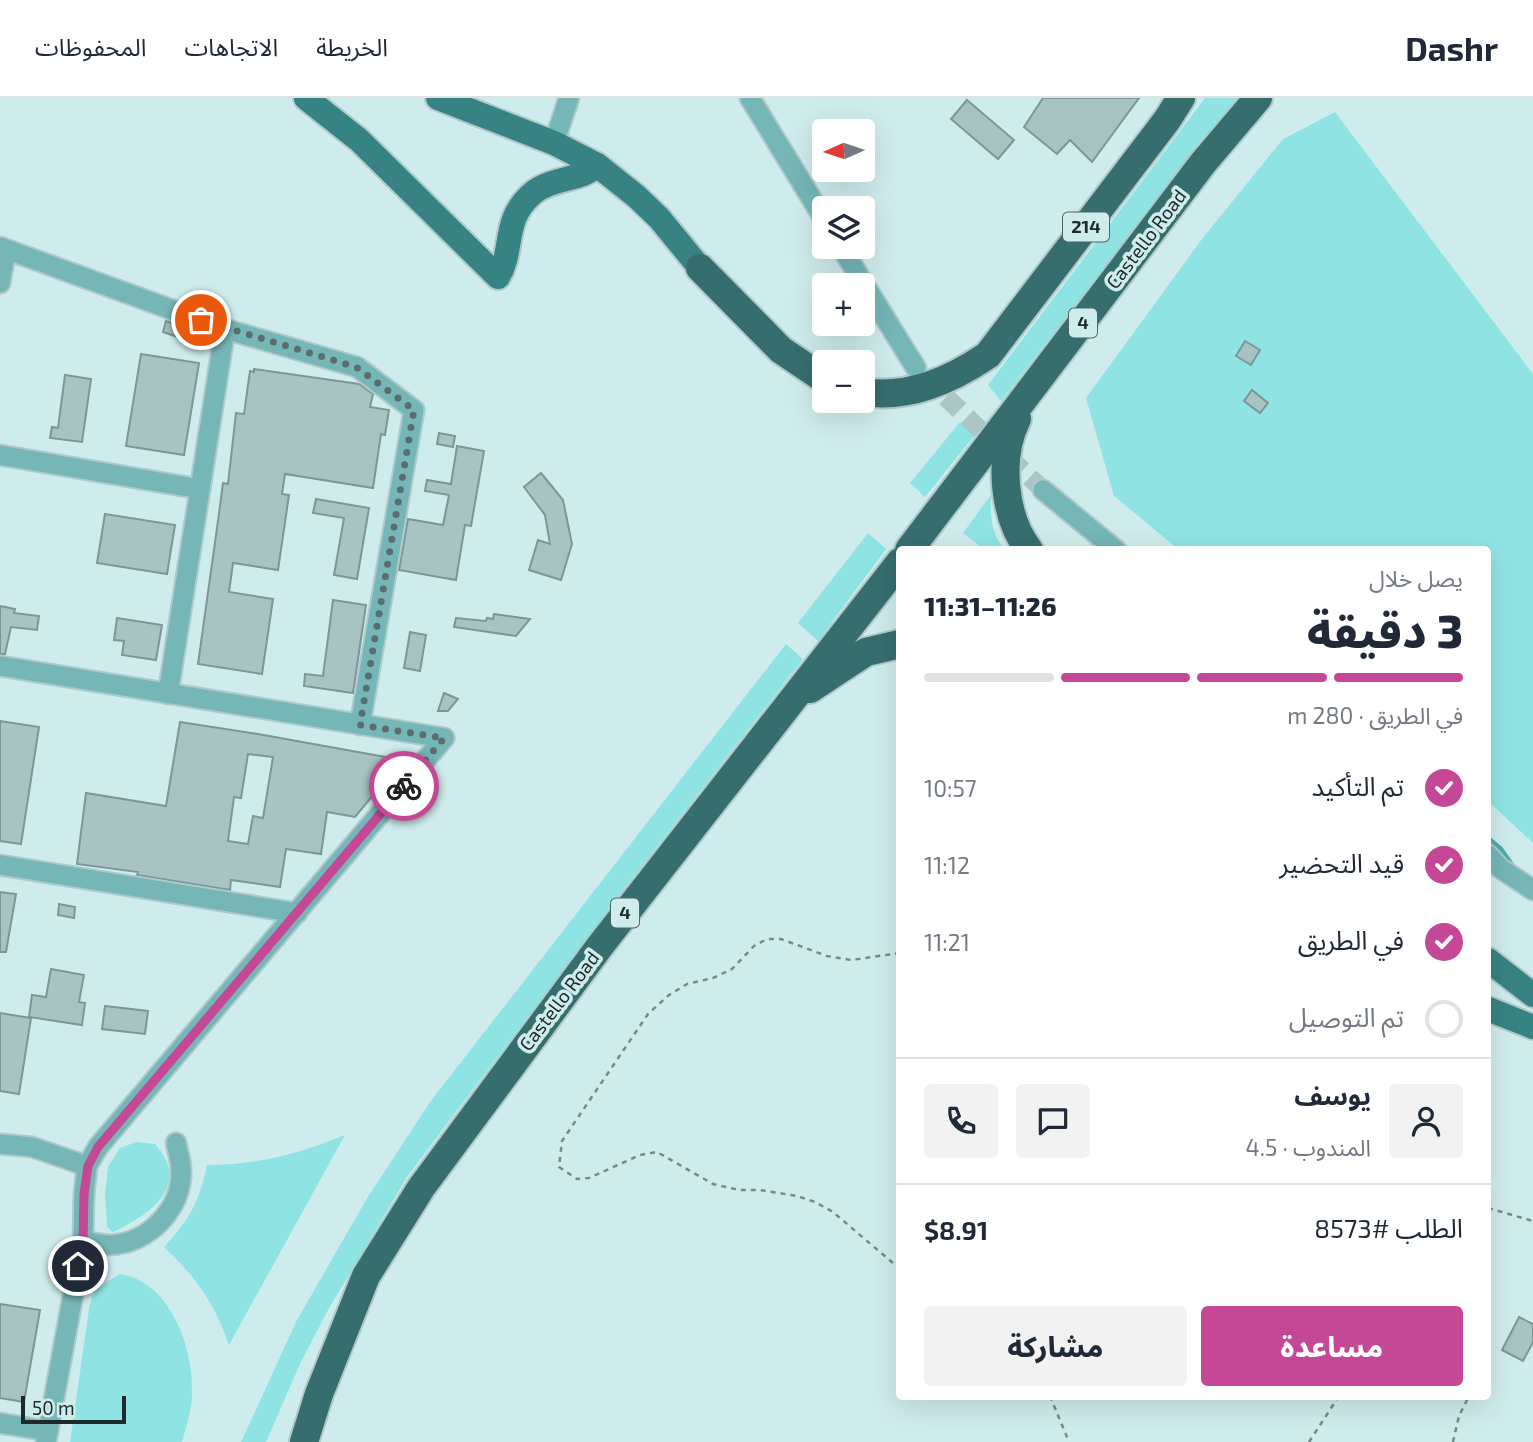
<!DOCTYPE html>
<html lang="ar">
<meta charset="utf-8">
<style>
:root{--surface:#fff;--page:#f2f2f3;--text:#1f2937;--muted:#747a83;--line:#e0e1e3;--accent:#c54897}
body{margin:0;font-family:"Exo 2","Noto Sans Arabic",sans-serif;background:var(--page);color:var(--text);direction:rtl;height:100vh;display:flex;flex-direction:column;font-size:26px;white-space:nowrap}
*{box-sizing:border-box;margin:0}
p{font-size:23px;color:var(--muted)}
.icon{flex:none;width:38px;height:38px;fill:none;stroke:currentColor;stroke-width:2;stroke-linecap:round;stroke-linejoin:round}
.map{position:relative;flex:1;overflow:hidden;direction:ltr}
.details{position:absolute;left:896px;top:448px;width:595px;height:854px;display:flex;flex-direction:column;background:var(--surface);border-radius:7px;box-shadow:0 7px 28px #0002;direction:rtl}
.details>*{flex:none}
.needle{width:46px;rotate:267deg}
.tools{position:absolute;left:812px;top:21px;display:grid;gap:14px}
.tools a{display:grid;place-items:center;width:63px;height:63px;border-radius:7px;background:var(--surface);box-shadow:0 7px 28px #0002;font-size:35px}
.scale{position:absolute;left:21px;bottom:18px;width:105px;box-sizing:border-box;padding-left:7px;border:4px solid #1e2929;border-top:0;font-size:19px;line-height:24px;white-space:nowrap;color:#1e2929;-webkit-text-stroke:5px #cfecec;paint-order:stroke}
.pin{position:absolute;display:grid;place-items:center;width:60px;height:60px;color:#fff;margin:-30px;border:4px solid #fff;border-radius:50%;box-shadow:0 2px 7px #0007}
.courier{position:absolute;display:grid;place-items:center;width:70px;height:70px;margin:-35px;border:5px solid #c54897;border-radius:50%;background:#fff;color:#222;box-shadow:0 2px 9px #0007}
.headline em{font-style:normal;font-weight:800}
.headline div{display:flex;flex-direction:column-reverse}
.headline{display:flex;align-items:center;justify-content:space-between;height:119px;padding:0 28px}
h1{font-size:46px;font-weight:800;line-height:52px}
.bar{display:grid;grid-template-columns:repeat(4,1fr);gap:10px 7px;align-content:center;height:84px;padding:0 28px}
.bar i{height:9px;border-radius:5px;background:var(--line)}
.bar .current{background:var(--accent)}
.bar p{grid-column:span 4}
.line{display:flex;align-items:center;gap:18px;padding:0 28px;border-top:2px solid var(--line)}
.line div{flex:1}
.round{display:grid;place-items:center;flex:none;width:74px;height:74px;border-radius:7px;background:var(--page)}
ol{padding:0 28px;list-style:none}
li{display:flex;align-items:center;gap:21px;height:77px}
li p{margin-inline-start:auto}
li .icon{padding:7px;border-radius:50%;background:var(--accent);color:#fff;stroke-width:4}
li:last-child{color:var(--muted)}
li i{width:38px;height:38px;border:4px solid var(--line);border-radius:50%}
.button{display:flex;gap:14px;margin-top:auto;padding:14px 28px}
.button a{flex:1;height:80px;border-radius:7px;background:var(--accent);color:#fff;font-size:28px;font-weight:800;line-height:80px;text-align:center}
.button a+a{background:var(--page);color:var(--text)}
header{display:flex;align-items:center;gap:42px;box-sizing:border-box;height:98px;padding:0 35px;background:var(--surface);border-bottom:2px solid var(--line)}
header strong{font-size:33px}
nav{display:flex;gap:38px;margin-inline-start:auto;font-size:24px}
.map>svg:first-child{display:block}
.green{fill:#8fe4e3}
.lines{fill:none;stroke-linecap:round;stroke-linejoin:round}
.stream{stroke:#51acac;stroke-width:4.5}
.building{fill:#a7c3c2;stroke:#7c9797;stroke-width:2;fill-rule:evenodd}
.minor-tunnel{stroke:#acc5c5;stroke-width:19;stroke-dasharray:19 10;stroke-linecap:butt}
.minor-casing{stroke:#afc9c9;stroke-width:23}
.major-casing{stroke:#afc9c9;stroke-width:28}
.highway-casing{stroke:#afc9c9;stroke-width:32}
.path{stroke:#768a8a;stroke-width:2.5;stroke-dasharray:5 5;stroke-linecap:butt}
.minor{stroke:#75b6b6;stroke-width:19}
.major{stroke:#378383;stroke-width:24}
.highway{stroke:#366e6e;stroke-width:28}
.done{stroke:#5c6d6d;stroke-width:7;stroke-dasharray:0 12.6}
.route{stroke:#c54897;stroke-width:9}
.labels{text-anchor:middle;stroke-width:7;stroke-linejoin:round;paint-order:stroke}
.shield{fill:#cfecec;stroke:#536464;stroke-width:2}
.shield-label{font-size:18px;font-weight:bold;fill:#1e2929}
.street-label{font-size:19px;fill:#1e2929;stroke:#cfecec}
</style>
<header>
<strong>Dashr</strong>
<nav><a>الخريطة</a><a>الاتجاهات</a><a>المحفوظات</a></nav>
</header>
<div class="map">
<svg width="1533" height="1344" viewBox="0 0 1533 1344">
<rect width="100%" height="100%" fill="#cfecec"/>
<g class="green">
<polygon points="1205,0 1237,0 1001,303 988,287"/>
<polygon points="1335,14 1533,276 1533,745 1488,703 1488,452 1178,451 1114,398 1086,300 1202,141 1283,41"/>
<polygon points="960,324 975,337 925,399 910,385"/>
<path d="M991,397C990,416 991,437 1005,451H984L963,435Z"/>
<polygon points="868,435 886,451 818,543 798,525"/>
<polygon points="786,546 803,561 624,791 407,1079 328,1212 300,1266 266,1344 241,1344 297,1222 366,1102 430,1004"/>
<path d="M345,1037L229,1247C215,1206 196,1179 164,1149C189,1122 200,1103 207,1067C261,1066 295,1057 345,1037Z"/>
<path d="M136,1044L155,1046C192,1087 151,1116 113,1134L107,1129L105,1096L108,1069L120,1050Z"/>
<path d="M120,1176C171,1184 194,1251 192,1296C192,1312 186,1329 182,1344H70L89,1211L94,1192Z"/>
</g>
<g class="lines">
<polyline class="stream" points="1488,740 1501,751 1513,768"/>
</g>
<g class="building">
<polygon points="1043,0 1139,0 1092,64 1070,42 1057,56 1024,29"/>
<polygon points="967,2 1014,42 998,61 951,21"/>
<polygon points="166,223 199,235 196,245 163,234"/>
<polygon points="1245,243 1260,252 1251,267 1236,258"/>
<polygon points="141,256 199,265 184,357 126,348"/>
<polygon points="254,271 359,286 373,296 370,309 389,312 385,337 381,336 373,390 285,376 282,396 289,397 278,472 233,465 229,494 273,501 262,576 198,566 218,423 223,385 228,386 236,315 244,316 250,273 254,274"/>
<polygon points="65,277 91,281 82,344 50,340 52,329 58,330"/>
<polygon points="1252,292 1268,305 1260,315 1244,303"/>
<polygon points="439,335 455,338 453,349 437,346"/>
<polygon points="457,348 484,353 471,428 465,427 456,482 399,472 408,421 443,427 449,397 425,393 427,382 451,386"/>
<polygon points="541,375 563,402 572,446 561,482 529,472 538,442 550,446 545,417 524,389"/>
<polygon points="316,401 369,410 357,481 334,477 344,420 313,415"/>
<polygon points="105,416 175,427 167,476 97,465"/>
<polygon points="333,502 366,507 353,595 304,588 305,576 323,578"/>
<polygon points="0,508 15,511 14,515 39,518 37,532 11,529 5,556 0,556"/>
<polygon points="494,516 530,521 516,538 454,529 456,520 486,523 487,520 493,521"/>
<polygon points="117,520 162,527 156,562 122,557 124,543 114,542"/>
<polygon points="410,534 426,537 420,573 404,570"/>
<polygon points="444,595 458,601 448,613 438,613"/>
<polygon points="0,623 39,629 21,746 0,743"/>
<path d="M180,624L258,636L402,662L355,719L327,714L321,756L286,751L280,789L231,782L230,792L137,777L138,774L77,766L86,695L166,708ZM248,656L273,659L263,720L253,718L248,746L228,743L234,699L241,700Z"/>
<polygon points="0,794 16,796 6,854 0,854"/>
<polygon points="59,806 75,809 74,820 58,817"/>
<polygon points="51,871 84,877 79,904 85,905 82,927 29,919 32,897 46,899"/>
<polygon points="105,908 148,913 145,936 102,931"/>
<polygon points="0,915 31,920 19,996 0,993"/>
<polygon points="0,1206 40,1212 24,1304 0,1300"/>
<polygon points="1519,1219 1533,1226 1533,1244 1523,1263 1502,1252"/>
</g>
<g class="lines">
<polyline class="minor-tunnel" points="925,279 1043,392"/>
<defs>
<g id="minor">
<polyline points="750,0 824,121"/>
<polyline points="554,45 569,0"/>
<polyline points="0,149 225,231 357,269 414,312 360,627"/>
<polyline points="841,149 916,270"/>
<polyline points="0,185 6,152"/>
<polyline points="0,357 200,391"/>
<polyline points="1043,392 1116,452"/>
<polyline points="0,568 444,640"/>
<polyline points="168,596 225,231"/>
<polyline points="1488,757 1500,770 1533,792"/>
<polyline points="0,767 297,815"/>
<polyline points="0,1046 32,1049 87,1068"/>
<path d="M83,1143C92,1144 101,1147 110,1147C148,1146 183,1110 181,1072C181,1063 178,1054 176,1045"/>
<polyline points="0,1325 48,1333"/>
<polyline points="46,1344 83,1143 84,1096 87,1068 98,1049 444,640"/>
</g>
<g id="major">
<path d="M306,0L359,42L498,179C515,151 501,122 533,95C552,79 582,83 597,67"/>
<polyline points="438,0 554,45 597,67 636,98 659,120 700,170"/>
<polyline points="1488,862 1533,897"/>
<polyline points="1488,911 1533,929"/>
</g>
<g id="highway">
<polyline points="700,170 781,252 824,281"/>
<path d="M863,294C909,301 951,282 988,257L1167,22L1181,0"/>
<path d="M1017,321C998,359 1003,418 1029,452"/>
<polyline points="909,452 1203,65 1258,0"/>
<polyline points="810,591 866,554 900,546"/>
<polyline points="304,1344 319,1296 366,1178 421,1090 600,848 900,464"/>
</g>
</defs>
<use href="#minor" class="minor-casing"/>
<use href="#major" class="major-casing"/>
<use href="#highway" class="highway-casing"/>
<g class="path">
<polyline points="900,855 851,862 827,858 781,841 767,841 754,848 732,871 713,880 687,886 669,897 648,916 562,1043 559,1069 577,1081 589,1080 640,1057 657,1054 713,1086 739,1092 760,1092 797,1098 815,1104 833,1114 900,1171"/>
<polyline points="1488,1110 1533,1123"/>
<polyline points="1050,1298 1069,1344"/>
<polyline points="1309,1344 1339,1298"/>
<polyline points="1453,1344 1459,1318 1469,1298"/>
</g>
<use href="#minor" class="minor"/>
<use href="#major" class="major"/>
<use href="#highway" class="highway"/>
</g>
<g class="lines">
<polyline class="done" points="201,222 356,269 414,312 360,627 444,640 404,688"/>
<polyline class="route" points="78,1168 83,1143 84,1096 88,1068 98,1049 404,688"/>
</g>
<g class="labels">
<g class="shield">
<rect x="1063" y="114.5" width="46" height="29" rx="5"/>
<rect x="1069" y="210.5" width="28" height="29" rx="5"/>
<rect x="611" y="800.5" width="28" height="29" rx="5"/>
</g>
<g class="shield-label">
<text x="1086" y="135">214</text>
<text x="1083" y="231">4</text>
<text x="625" y="821">4</text>
</g>
<g class="street-label">
<text transform="translate(1146 141) rotate(-53)" y="7">Castello Road</text>
<text transform="translate(559 903) rotate(-53)" y="7">Castello Road</text>
</g>
</g>
</svg>
<div class="tools">
<a><svg class="needle" viewBox="-14 -14 28 28"><path d="M0-13l5 13h-10z" fill="#e53935"/><path d="M0 13l5-13h-10z" fill="#747a83"/></svg></a>
<a><svg class="icon" aria-label="layers" viewBox="0 0 24 24"><path d="M12 4l9 5-9 5-9-5zM3 14l9 5 9-5"/></svg></a>
<a>+</a>
<a>−</a>
</div>
<div class="scale">50 m</div>
<div class="pin" style="left:201px;top:222px;background:#ea580c"><svg class="icon" aria-label="bag" viewBox="0 0 24 24"><path d="M5 8h14l-1 12H6zM9 8a3 3 0 0 1 6 0"/></svg></div>
<div class="pin" style="left:78px;top:1168px;background:#1f2937"><svg class="icon" aria-label="home" viewBox="0 0 24 24"><path d="M3 11l9-7 9 7M6 9v11h12V9"/></svg></div>
<div class="courier" style="left:404px;top:688px"><svg class="icon" aria-label="bike" viewBox="0 0 24 24"><circle cx="6" cy="16" r="4"/><circle cx="18" cy="16" r="4"/><path d="M6 16l4-8h5l3 8M10 8l3 8H6M13 5h3"/></svg></div>
<section class="details">
<div class="headline"><div><h1>3 دقيقة</h1><p>يصل خلال</p></div><em>11:26–11:31</em></div>
<div class="bar"><i class="current"></i><i class="current"></i><i class="current"></i><i></i><p>في الطريق · 280 m</p></div>
<ol>
<li><svg class="icon" aria-label="check" viewBox="0 0 24 24"><path d="M5 12l5 5 9-10"/></svg>تم التأكيد<p>10:57</p></li>
<li><svg class="icon" aria-label="check" viewBox="0 0 24 24"><path d="M5 12l5 5 9-10"/></svg>قيد التحضير<p>11:12</p></li>
<li><svg class="icon" aria-label="check" viewBox="0 0 24 24"><path d="M5 12l5 5 9-10"/></svg>في الطريق<p>11:21</p></li>
<li><i></i>تم التوصيل</li>
</ol>
<div class="line" style="height:126px"><a class="round"><svg class="icon" aria-label="person" viewBox="0 0 24 24"><circle cx="12" cy="8" r="4"/><path d="M4 21q1-7 8-7t8 7"/></svg></a><div><b>يوسف</b><p>المندوب · 4.5</p></div><a class="round"><svg class="icon" aria-label="chat" viewBox="0 0 24 24"><path d="M4 5h16v11H9l-5 4z"/></svg></a><a class="round"><svg class="icon" aria-label="phone" viewBox="0 0 24 24"><path d="M5 4h4l2 5-3 2q2 4 5 5l2-3 5 2v4C11 20 4 13 5 4z"/></svg></a></div>
<div class="line" style="height:91px"><div>الطلب #8573</div><b>$8.91</b></div>
<div class="button"><a>مساعدة</a><a>مشاركة</a></div>
</section>
</div>
